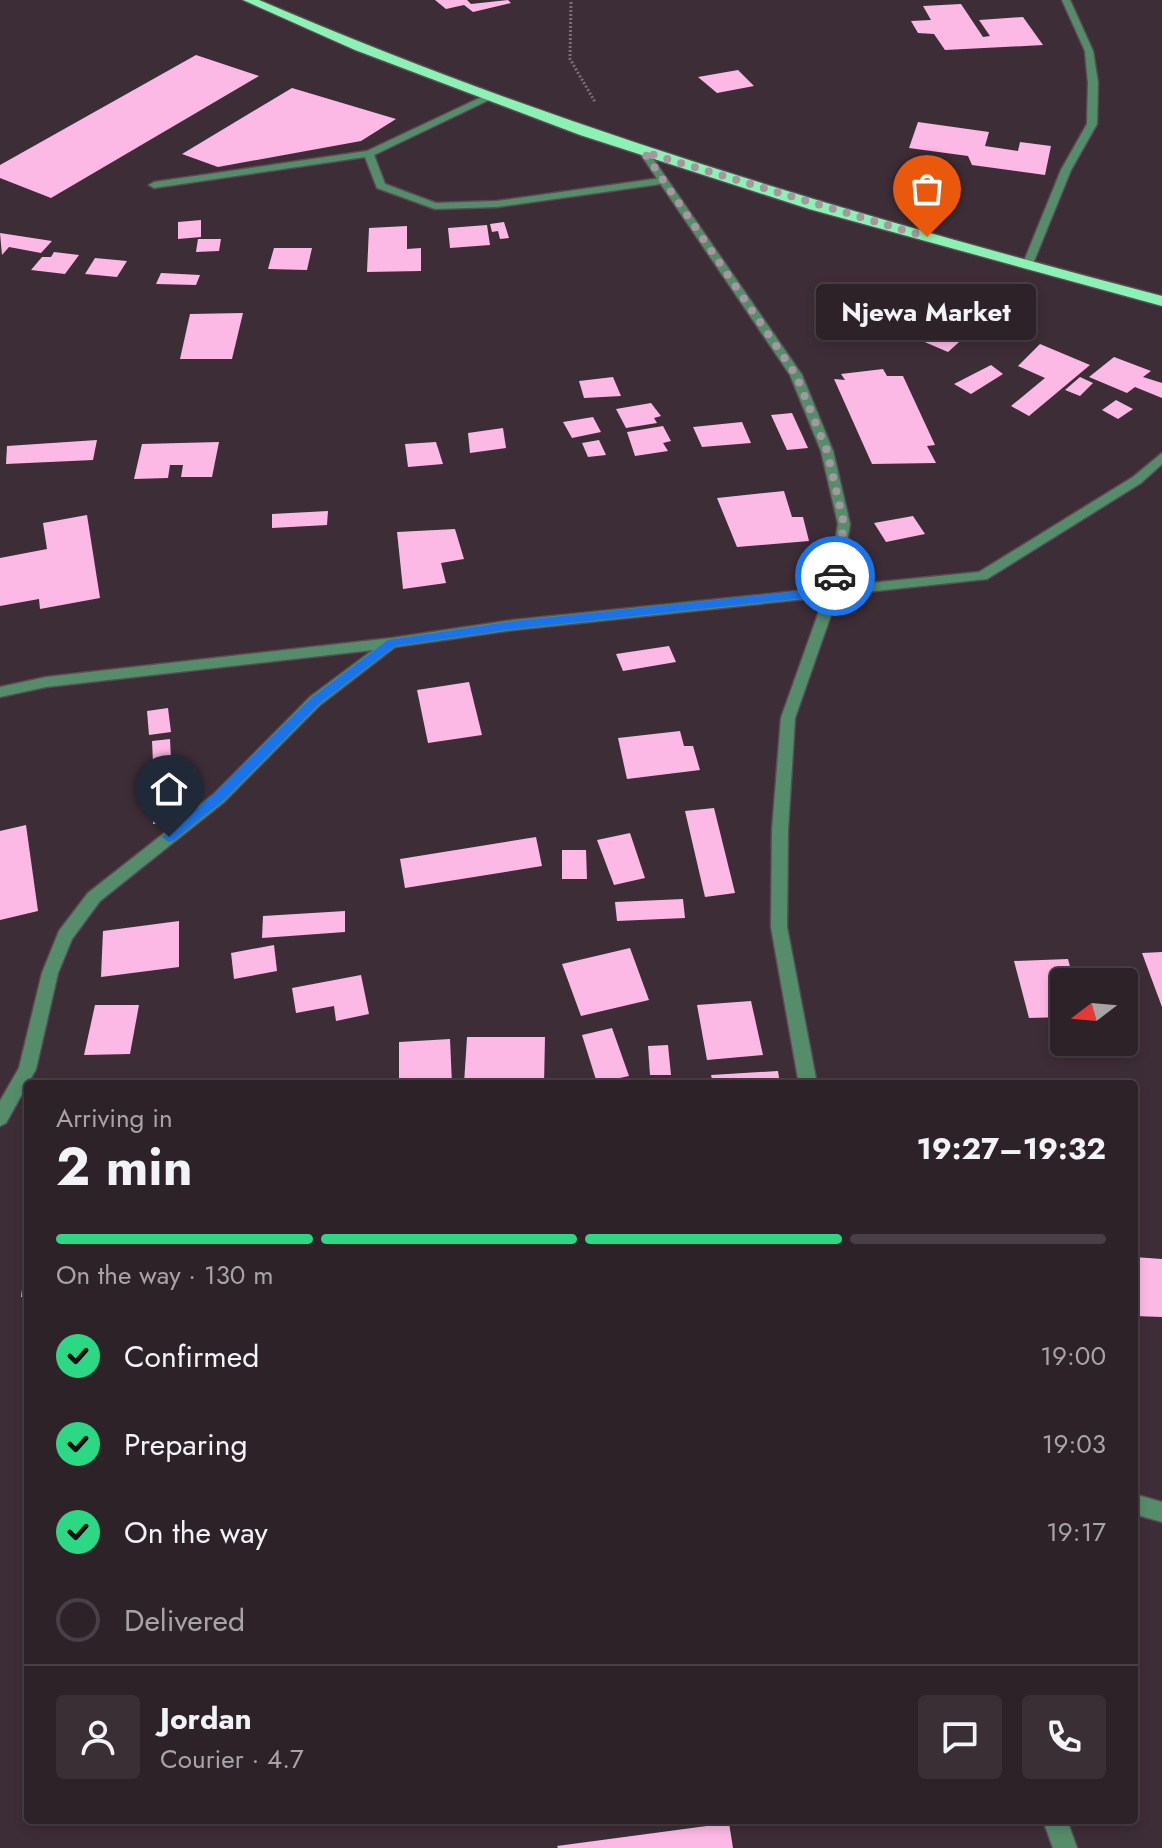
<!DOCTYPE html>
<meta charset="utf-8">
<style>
:root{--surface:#2e2229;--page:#3a2f35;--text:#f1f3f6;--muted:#a7a4a8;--line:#493f46;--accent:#2cd884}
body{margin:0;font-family:Jost,sans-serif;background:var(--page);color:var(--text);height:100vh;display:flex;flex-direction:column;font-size:30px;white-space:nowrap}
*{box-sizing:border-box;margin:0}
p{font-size:26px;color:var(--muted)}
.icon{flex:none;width:44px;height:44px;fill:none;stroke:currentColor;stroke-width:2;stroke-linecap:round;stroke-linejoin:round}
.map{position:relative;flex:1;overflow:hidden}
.side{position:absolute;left:24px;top:1080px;width:1114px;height:744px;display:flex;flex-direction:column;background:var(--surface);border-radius:8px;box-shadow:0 4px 12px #0003,0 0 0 2px var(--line)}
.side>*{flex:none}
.needle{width:52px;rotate:254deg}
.fabs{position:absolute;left:1050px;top:968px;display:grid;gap:16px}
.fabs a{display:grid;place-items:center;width:88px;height:88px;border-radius:8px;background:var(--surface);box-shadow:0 4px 12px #0003,0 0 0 2px var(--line);font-size:40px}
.pin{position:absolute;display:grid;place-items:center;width:68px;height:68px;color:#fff;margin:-82px -34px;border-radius:50% 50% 50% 0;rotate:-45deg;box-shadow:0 0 8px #0007}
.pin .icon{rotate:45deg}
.courier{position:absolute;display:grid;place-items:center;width:80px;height:80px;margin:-40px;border:6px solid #1a73e8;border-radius:50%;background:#fff;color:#222;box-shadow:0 2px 10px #0007}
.bubble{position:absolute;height:56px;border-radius:8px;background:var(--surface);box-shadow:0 4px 12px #0003,0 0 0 2px var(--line);font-size:26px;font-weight:700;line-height:56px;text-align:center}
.summary em{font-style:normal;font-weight:700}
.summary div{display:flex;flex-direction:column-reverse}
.summary{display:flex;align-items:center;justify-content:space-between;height:136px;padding:0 32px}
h1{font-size:52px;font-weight:700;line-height:60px}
.bar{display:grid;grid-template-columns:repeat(4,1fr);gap:12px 8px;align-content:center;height:96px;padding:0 32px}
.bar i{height:10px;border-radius:6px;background:var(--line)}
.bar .active{background:var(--accent)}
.bar p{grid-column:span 4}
.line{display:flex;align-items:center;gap:20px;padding:0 32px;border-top:2px solid var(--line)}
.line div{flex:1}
.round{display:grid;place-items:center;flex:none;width:84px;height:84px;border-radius:8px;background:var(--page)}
ol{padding:0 32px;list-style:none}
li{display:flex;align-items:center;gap:24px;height:88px}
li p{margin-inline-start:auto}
li .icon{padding:8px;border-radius:50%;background:var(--accent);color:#111;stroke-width:4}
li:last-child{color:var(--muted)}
li i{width:44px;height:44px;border:4px solid var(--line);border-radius:50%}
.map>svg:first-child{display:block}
.building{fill:#fcb9e5}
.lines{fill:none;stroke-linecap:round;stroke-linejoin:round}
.service-casing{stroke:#5a4b54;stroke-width:3}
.minor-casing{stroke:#5a4b54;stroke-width:3}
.trunk-casing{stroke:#5a4b54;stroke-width:3}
.path{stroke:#7c6e77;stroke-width:3;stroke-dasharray:2 2;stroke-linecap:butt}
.service{fill:#558d6a;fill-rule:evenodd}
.minor{fill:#558d6a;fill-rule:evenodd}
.trunk{fill:#8cf2b4;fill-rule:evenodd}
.route{fill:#1a73e8}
.done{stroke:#a498a0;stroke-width:8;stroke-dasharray:0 14.4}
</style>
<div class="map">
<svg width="1162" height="1848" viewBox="0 0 1162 1848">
<rect width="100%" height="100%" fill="#3d2d37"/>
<g class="building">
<polygon points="435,0 467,0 471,4 508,0 511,3 473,12 464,5 446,9"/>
<polygon points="961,4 983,37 990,36 979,20 1023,17 1043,45 945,50 934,34 918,33 911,21 931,20 923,6"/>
<polygon points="196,55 259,76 51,198 0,178 0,165"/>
<polygon points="738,70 754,86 717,93 698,77"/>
<polygon points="292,88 396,119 361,141 218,167 182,154"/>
<polygon points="918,122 989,132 985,146 1018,151 1020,142 1051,146 1045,175 972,165 968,156 909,148"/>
<polygon points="201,220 201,237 178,239 178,222"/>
<polygon points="504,222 509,238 500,239 498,231 492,232 490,224"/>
<polygon points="487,225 490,245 450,248 448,228"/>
<polygon points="407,226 407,249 421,248 421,271 367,272 369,228"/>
<polygon points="0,233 52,241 41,253 9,247 2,255"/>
<polygon points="198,239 221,239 219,251 196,252"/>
<polygon points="274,248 312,248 307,270 268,269"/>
<polygon points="54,252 79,255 65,274 31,270 42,257 51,257"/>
<polygon points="95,258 127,261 117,277 85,274"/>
<polygon points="161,273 200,275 196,285 156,284"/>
<polygon points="950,300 987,317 948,352 913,337"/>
<polygon points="243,313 232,359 180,359 190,314"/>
<polygon points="1040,344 1090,365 1029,416 1011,406 1045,378 1018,366"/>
<polygon points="1114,357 1151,371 1143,377 1162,383 1162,398 1135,387 1127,393 1089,377"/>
<polygon points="991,365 1003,374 971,394 954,384"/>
<polygon points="883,369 887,376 903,376 935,445 927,446 936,463 872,464 834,379 845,380 841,374"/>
<polygon points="613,377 621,396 584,398 579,381"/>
<polygon points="1080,377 1093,383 1080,396 1065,390"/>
<polygon points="1116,400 1133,409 1118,419 1102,410"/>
<polygon points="651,403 661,416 654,418 657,423 626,428 616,409"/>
<polygon points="792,413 808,448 787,450 771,415"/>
<polygon points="593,417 601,432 572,438 563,422"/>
<polygon points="742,422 751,443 702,447 693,427"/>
<polygon points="663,426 671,441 663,443 668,451 635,456 627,432"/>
<polygon points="503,428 506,448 470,453 468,433"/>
<polygon points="97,440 93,460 6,464 7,446"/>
<polygon points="599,440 606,455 588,457 582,443"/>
<polygon points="219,442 212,477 181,477 183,465 170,465 168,478 134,479 142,444"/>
<polygon points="436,442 443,464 408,467 405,444"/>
<polygon points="784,491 792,517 803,517 809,541 737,547 717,498"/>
<polygon points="328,511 327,525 272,528 272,514"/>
<polygon points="87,515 100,598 40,609 39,599 0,606 0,558 47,549 43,523"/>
<polygon points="913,516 925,534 886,542 874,523"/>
<polygon points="455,529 464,559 441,563 446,583 403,589 397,532"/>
<polygon points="669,646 676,662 623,671 616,654"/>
<polygon points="469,682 482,735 428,743 417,690"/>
<polygon points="168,708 171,732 149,735 147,711"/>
<polygon points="680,731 684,746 693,746 700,770 627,779 618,738"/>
<polygon points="170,739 171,760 153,762 152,741"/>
<polygon points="175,768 174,791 155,793 155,770"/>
<polygon points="178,796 178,821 153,824 154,799"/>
<polygon points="714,808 735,893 705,897 685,811"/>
<polygon points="26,825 38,911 0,920 0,831"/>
<polygon points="630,833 645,878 614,885 597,840"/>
<polygon points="536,837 542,866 405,888 400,859"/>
<polygon points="562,850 586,850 587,879 562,879"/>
<polygon points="683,899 685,918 617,921 615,902"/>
<polygon points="345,911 345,932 262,938 263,916"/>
<polygon points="179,921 179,967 101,977 103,931"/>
<polygon points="274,945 277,971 234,979 231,953"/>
<polygon points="630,948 649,1000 581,1016 562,964"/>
<polygon points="1162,952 1162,1007 1142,953"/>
<polygon points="1068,959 1074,982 1064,982 1064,1017 1029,1018 1014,961"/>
<polygon points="361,975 369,1014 336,1021 334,1006 296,1013 292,988"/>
<polygon points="751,1001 763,1055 707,1060 697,1005"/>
<polygon points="95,1005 139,1005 130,1054 84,1055"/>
<polygon points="612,1028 629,1076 597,1083 582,1035"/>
<polygon points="467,1037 545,1037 544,1084 464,1084"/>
<polygon points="450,1039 452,1084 399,1084 399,1042"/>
<polygon points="668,1045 671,1075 650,1075 648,1046"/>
<polygon points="778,1071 780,1084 713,1084 711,1075"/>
<polygon points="26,1256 28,1297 21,1297"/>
<polygon points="1134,1257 1162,1259 1162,1317 1134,1316"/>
<polygon points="729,1823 733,1848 558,1848 557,1846"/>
</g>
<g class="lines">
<defs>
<polygon id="service" points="488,94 493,97 491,99 374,155 385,184 436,203 497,201 661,178 666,181 661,184 497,207 435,209 377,188 365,157 154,188 149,185 154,182 367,151"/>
<g id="minor">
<polygon points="1062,0 1070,0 1093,51 1098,83 1097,124 1071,170 1032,266 1027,269 1022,266 1061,170 1087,124 1088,83 1085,51"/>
<polygon points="641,150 647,150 802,375 833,451 850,524 840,586 979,572 1133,477 1162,453 1162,464 1141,483 987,579 838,595 795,718 788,830 787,927 817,1084 799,1084 771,927 772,830 781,718 824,597 514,630 395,647 320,705 224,802 100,901 72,939 58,973 36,1069 6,1123 0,1126 0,1101 19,1068 42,973 59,931 88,893 214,794 310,697 373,650 46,687 0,697 0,687 46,677 392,638 514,620 827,588 838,524 821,451 790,375 639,152"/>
<polygon points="1134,1494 1162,1502 1162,1522 1134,1514"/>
<polygon points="1043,1820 1067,1820 1077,1848 1053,1848"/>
</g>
<path id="trunk" d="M243,0H259C554,127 852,215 1162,296V306L809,209L580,135L355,50Z"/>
</defs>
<use href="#service" class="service-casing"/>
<use href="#minor" class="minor-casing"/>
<use href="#trunk" class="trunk-casing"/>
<polyline class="path" points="571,2 570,59 595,102"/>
<use href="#service" class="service"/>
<use href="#minor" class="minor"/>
<use href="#trunk" class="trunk"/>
</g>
<polygon class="route" points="835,572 841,576 838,591 833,595 514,629 395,646 319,704 223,801 173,841 169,842 162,837 214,794 311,698 388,640 514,621 828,588 830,576"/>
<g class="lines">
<polyline class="done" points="835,576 844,524 827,451 796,375 644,152 927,237"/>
</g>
</svg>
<div class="fabs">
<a><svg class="needle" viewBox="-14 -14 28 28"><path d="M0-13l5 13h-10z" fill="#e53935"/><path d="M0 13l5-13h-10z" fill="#a7a4a8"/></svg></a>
</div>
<div class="pin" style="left:927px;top:237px;background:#ea580c"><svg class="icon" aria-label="bag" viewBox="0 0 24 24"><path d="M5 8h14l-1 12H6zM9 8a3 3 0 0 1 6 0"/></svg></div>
<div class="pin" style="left:169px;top:837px;background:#1f2937"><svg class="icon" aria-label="home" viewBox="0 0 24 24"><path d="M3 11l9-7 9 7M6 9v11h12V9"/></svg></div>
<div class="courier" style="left:835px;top:576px"><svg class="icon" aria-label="car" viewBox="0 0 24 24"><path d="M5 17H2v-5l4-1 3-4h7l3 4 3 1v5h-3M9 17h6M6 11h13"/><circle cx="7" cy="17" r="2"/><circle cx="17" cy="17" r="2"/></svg></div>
<div class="bubble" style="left:816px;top:284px;width:220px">Njewa Market</div>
<section class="side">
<div class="summary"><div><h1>2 min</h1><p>Arriving in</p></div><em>19:27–19:32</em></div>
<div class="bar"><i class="active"></i><i class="active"></i><i class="active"></i><i></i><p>On the way · 130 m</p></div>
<ol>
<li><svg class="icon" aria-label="check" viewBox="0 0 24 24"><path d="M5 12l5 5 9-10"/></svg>Confirmed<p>19:00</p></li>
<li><svg class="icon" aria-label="check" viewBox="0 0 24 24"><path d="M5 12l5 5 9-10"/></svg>Preparing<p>19:03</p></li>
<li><svg class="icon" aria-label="check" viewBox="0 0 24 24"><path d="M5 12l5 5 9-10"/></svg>On the way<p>19:17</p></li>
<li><i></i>Delivered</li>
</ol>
<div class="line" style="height:144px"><a class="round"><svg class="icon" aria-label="person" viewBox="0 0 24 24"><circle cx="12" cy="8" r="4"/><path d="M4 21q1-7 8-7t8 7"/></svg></a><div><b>Jordan</b><p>Courier · 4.7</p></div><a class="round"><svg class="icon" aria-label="chat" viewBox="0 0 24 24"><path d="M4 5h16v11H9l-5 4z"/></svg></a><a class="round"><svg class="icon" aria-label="phone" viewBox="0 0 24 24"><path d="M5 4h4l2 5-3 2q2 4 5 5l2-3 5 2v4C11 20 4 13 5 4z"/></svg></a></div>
</section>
</div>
